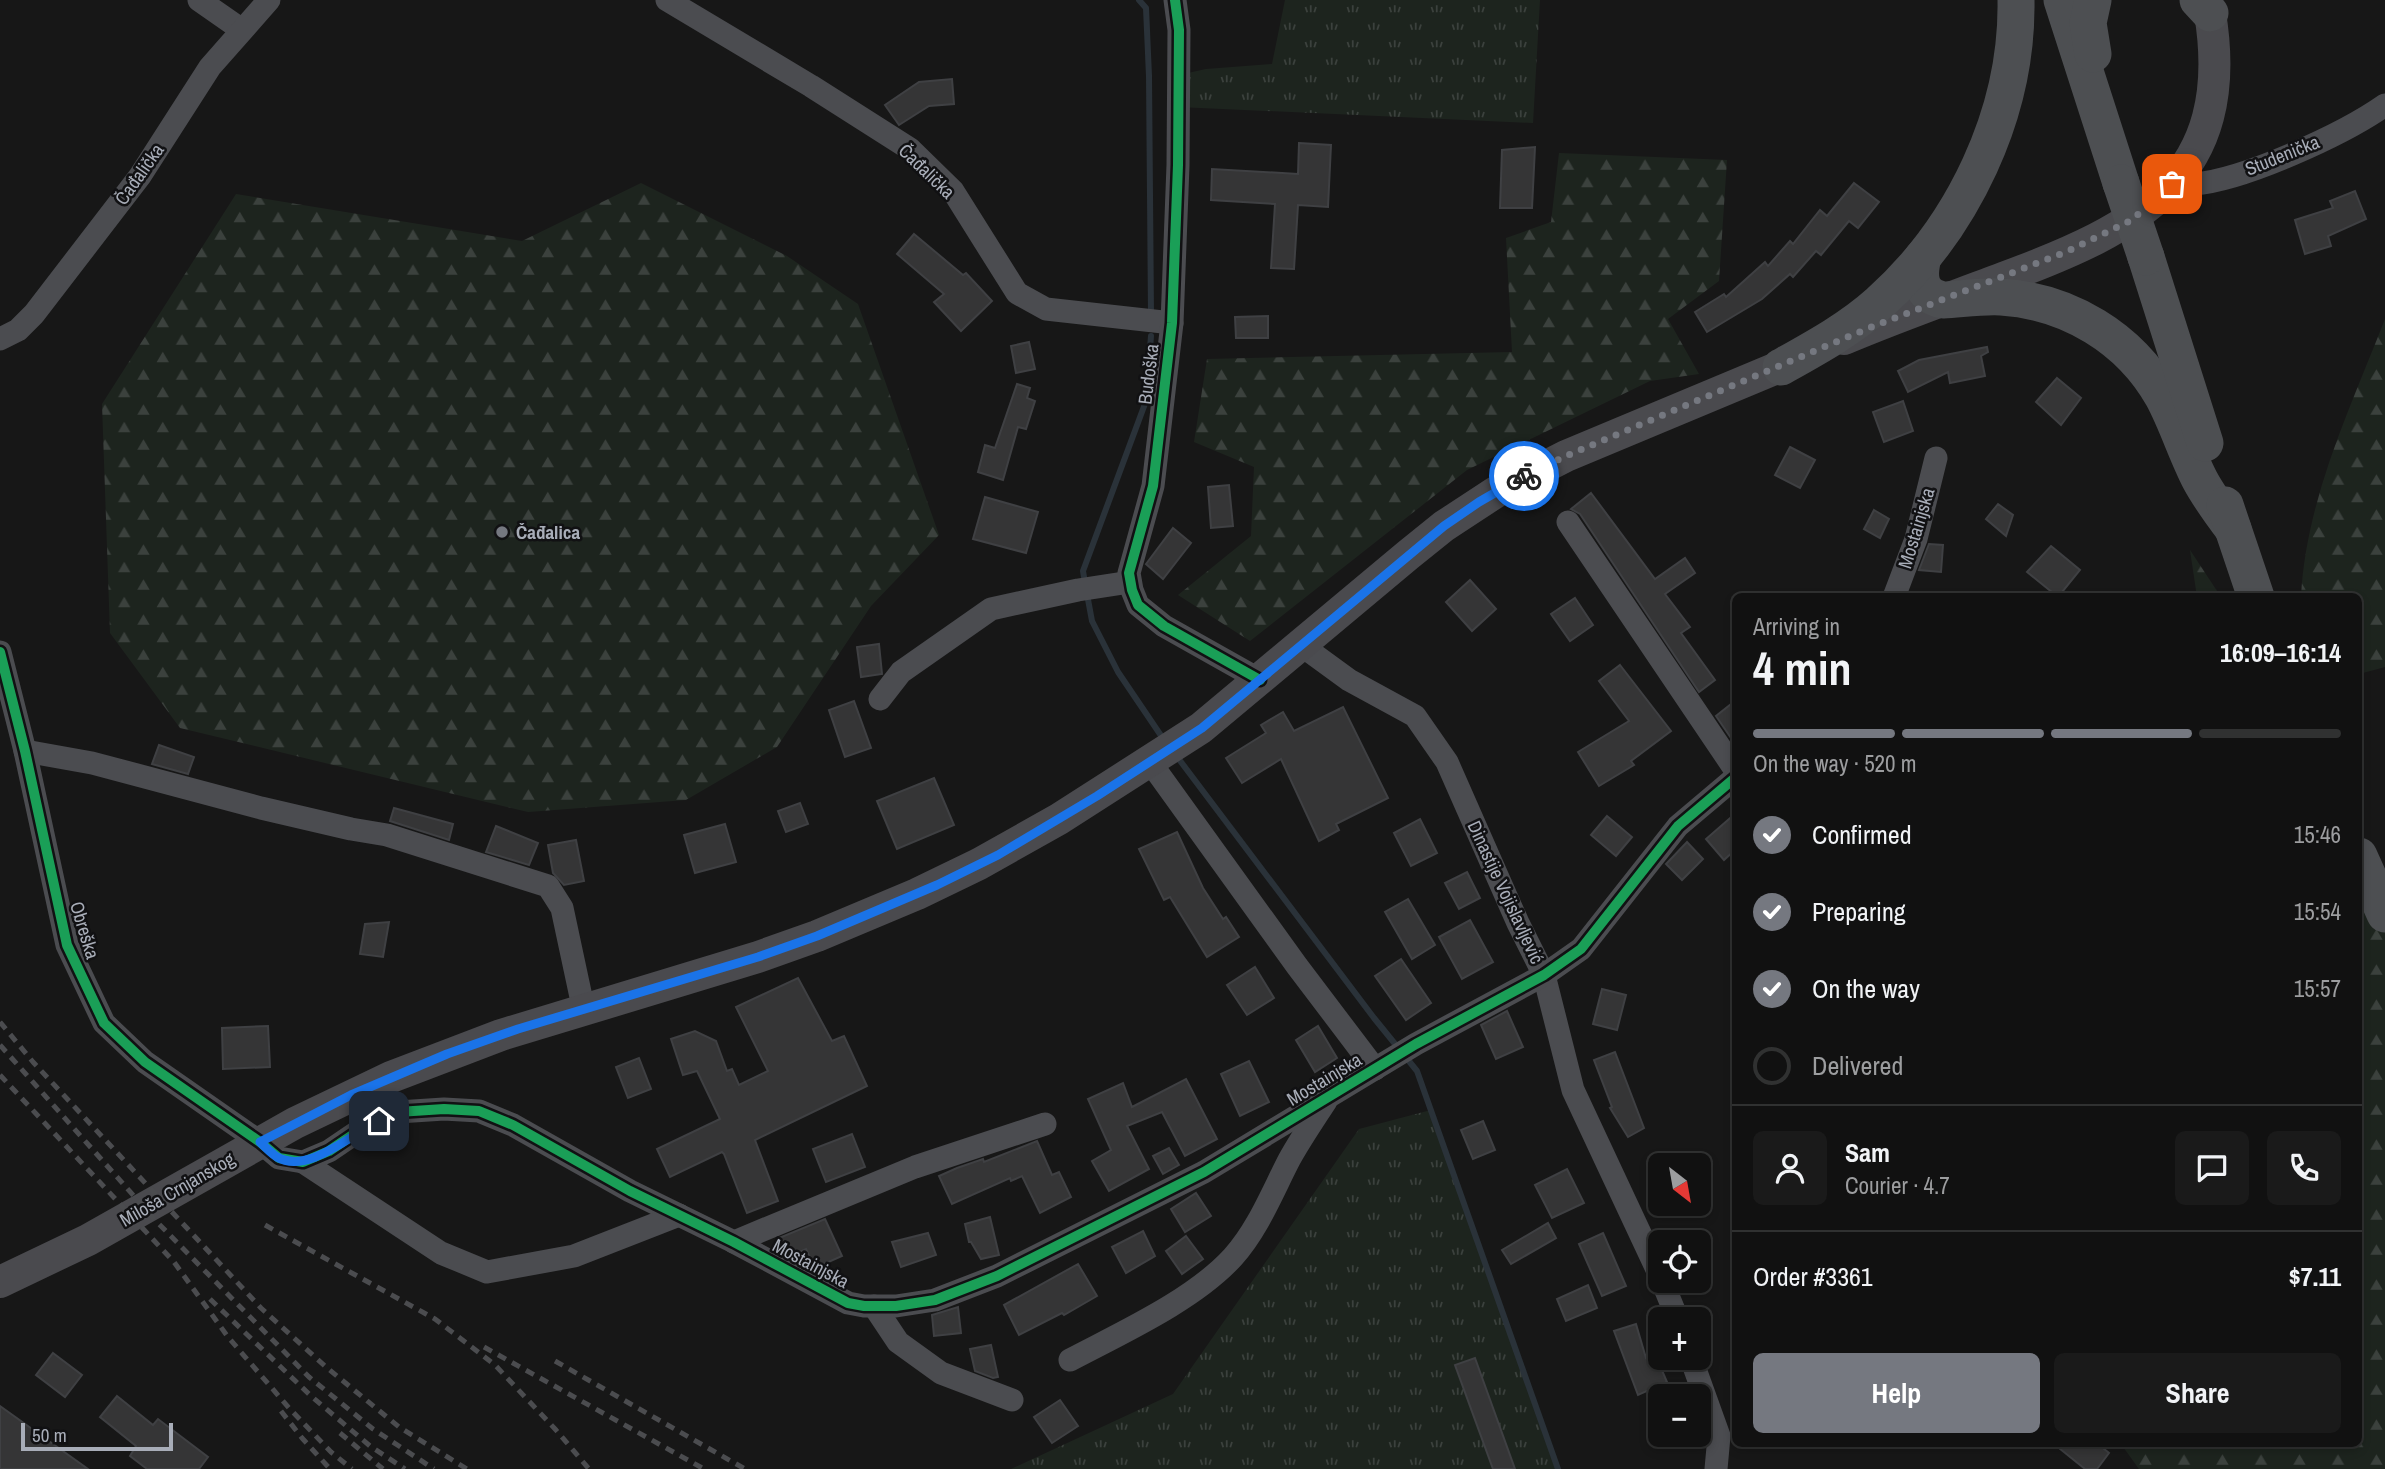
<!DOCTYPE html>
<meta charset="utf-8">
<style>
:root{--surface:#111;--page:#1a1a1a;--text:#f1f3f6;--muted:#9c9d9f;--line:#303131;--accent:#757880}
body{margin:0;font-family:"Archivo Narrow",sans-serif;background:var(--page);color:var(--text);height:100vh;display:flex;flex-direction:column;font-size:26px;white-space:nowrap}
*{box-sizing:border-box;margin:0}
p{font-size:23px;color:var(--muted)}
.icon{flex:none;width:38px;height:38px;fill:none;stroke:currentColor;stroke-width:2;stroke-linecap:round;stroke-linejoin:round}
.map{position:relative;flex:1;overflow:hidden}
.details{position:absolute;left:1732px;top:593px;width:630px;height:854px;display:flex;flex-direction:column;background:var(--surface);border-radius:10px;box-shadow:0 4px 10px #0003,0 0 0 2px var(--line)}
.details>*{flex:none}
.needle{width:46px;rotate:149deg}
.tools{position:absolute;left:1648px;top:1153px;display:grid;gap:14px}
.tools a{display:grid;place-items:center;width:63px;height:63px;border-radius:10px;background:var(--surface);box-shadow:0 4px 10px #0003,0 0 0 2px var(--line);font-size:35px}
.scale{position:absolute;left:21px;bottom:18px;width:152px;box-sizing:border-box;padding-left:7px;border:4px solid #a8adb8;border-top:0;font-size:19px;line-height:24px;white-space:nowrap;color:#a8adb8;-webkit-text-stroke:5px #111113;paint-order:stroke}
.pin{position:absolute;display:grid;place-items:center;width:60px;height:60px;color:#fff;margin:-30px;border-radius:14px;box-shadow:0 4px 10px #0006}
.courier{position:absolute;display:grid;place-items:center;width:70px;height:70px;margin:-35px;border:5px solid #1a73e8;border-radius:50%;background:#fff;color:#222;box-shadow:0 2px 9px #0007}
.headline em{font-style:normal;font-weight:800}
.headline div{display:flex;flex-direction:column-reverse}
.headline{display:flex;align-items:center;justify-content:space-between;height:119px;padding:0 21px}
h1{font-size:46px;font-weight:800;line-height:52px}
.bar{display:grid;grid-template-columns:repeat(4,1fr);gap:10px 7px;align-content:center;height:84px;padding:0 21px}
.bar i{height:9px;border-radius:5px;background:var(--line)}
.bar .selected{background:var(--accent)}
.bar p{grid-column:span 4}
.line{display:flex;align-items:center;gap:18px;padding:0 21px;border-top:2px solid var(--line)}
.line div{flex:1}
.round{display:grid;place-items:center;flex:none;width:74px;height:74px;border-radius:10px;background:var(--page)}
ol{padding:0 21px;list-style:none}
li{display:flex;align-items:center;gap:21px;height:77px}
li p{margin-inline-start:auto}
li .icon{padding:7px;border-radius:50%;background:var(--accent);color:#fff;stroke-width:4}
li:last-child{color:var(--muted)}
li i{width:38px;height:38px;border:4px solid var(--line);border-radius:50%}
.action{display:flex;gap:14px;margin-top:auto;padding:14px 21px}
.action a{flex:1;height:80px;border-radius:10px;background:var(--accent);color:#fff;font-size:28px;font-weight:800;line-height:80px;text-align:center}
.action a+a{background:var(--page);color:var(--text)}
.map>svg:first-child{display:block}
.grass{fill:url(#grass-tufts)}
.forest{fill:url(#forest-firs)}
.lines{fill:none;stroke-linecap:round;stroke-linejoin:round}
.stream{stroke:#2a3239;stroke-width:6}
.building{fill:#353536;stroke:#3f4043;stroke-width:2}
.street{stroke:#4b4c50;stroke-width:23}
.secondary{stroke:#4a4a4e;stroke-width:32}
.primary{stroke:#4d4f52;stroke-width:37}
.rail{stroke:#4b4c4f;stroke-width:5;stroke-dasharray:9 7;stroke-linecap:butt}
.primary-bridge{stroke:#4d4f52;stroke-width:37}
.cycleway-casing{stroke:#111113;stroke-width:15}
.cycleway{stroke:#1a9f57;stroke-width:10}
.done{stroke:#757880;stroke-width:7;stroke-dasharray:0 12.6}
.route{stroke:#1a73e8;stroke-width:9}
.poi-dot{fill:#757880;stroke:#111113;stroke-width:2.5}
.labels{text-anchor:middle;stroke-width:5;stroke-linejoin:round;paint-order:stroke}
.street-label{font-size:19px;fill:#a8adb8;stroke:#111113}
.poi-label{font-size:19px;font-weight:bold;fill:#a8adb8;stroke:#111113;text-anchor:start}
</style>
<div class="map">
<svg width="2385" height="1469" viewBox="0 0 2385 1469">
<defs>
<pattern id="grass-tufts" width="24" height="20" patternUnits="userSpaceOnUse" patternTransform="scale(1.75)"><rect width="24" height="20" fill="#1d241e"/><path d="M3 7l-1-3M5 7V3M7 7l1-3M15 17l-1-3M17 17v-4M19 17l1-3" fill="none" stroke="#3b413d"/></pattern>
<pattern id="forest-firs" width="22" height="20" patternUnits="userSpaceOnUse" patternTransform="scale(1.75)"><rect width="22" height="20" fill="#1d241e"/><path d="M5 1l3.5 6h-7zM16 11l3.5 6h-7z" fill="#3b413d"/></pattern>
</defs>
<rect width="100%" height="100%" fill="#171717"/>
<g class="grass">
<polygon points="1285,0 1540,0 1533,123 1179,107 1179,75 1206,69 1272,64"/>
<polygon points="1431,1110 1558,1469 1011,1469 1173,1394 1359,1129"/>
</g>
<g class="forest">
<polygon points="1559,153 1727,160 1719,281 1668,319 1699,374 1650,381 1467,470 1250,641 1178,595 1251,536 1254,467 1194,442 1207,359 1512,352 1506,238 1551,222"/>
<polygon points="641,183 787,256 858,304 939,535 871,606 777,747 686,800 528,812 180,728 110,633 102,404 236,194 522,241"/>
<path d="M2385,319V667L2359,674V597H2301C2306,499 2350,409 2385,319Z"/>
<polygon points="2190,550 2221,597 2197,597"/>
<polygon points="2359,847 2385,907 2385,1469 2139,1469 2121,1444 2359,1444"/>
</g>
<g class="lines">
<g class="stream">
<polyline points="1139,0 1146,8 1149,76 1151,314"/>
<polyline points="1085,583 1083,571 1146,401 1151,336"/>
<polyline points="1087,594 1092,621 1118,672 1164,740"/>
<polyline points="1175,754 1374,1018 1417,1071 1558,1469"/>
</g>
</g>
<g class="building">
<polygon points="952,79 954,104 929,106 899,125 885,105 919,82"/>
<polygon points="1299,143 1331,145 1328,207 1298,205 1294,269 1271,268 1275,204 1211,200 1212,169 1298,174"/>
<polygon points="1535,147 1532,208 1500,208 1502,150"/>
<polygon points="1854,183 1879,202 1858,228 1849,221 1821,255 1816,251 1793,277 1790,274 1762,299 1707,332 1695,312 1724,294 1726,297 1765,262 1768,266 1790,241 1793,244 1820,210 1827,216"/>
<polygon points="2355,191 2366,219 2328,236 2331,246 2305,254 2295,220 2333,208 2330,201"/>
<polygon points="914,234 963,275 966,273 992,301 961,331 934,302 944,294 897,254"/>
<polygon points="1268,316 1268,338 1236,338 1235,317"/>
<polygon points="1029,342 1035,369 1016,373 1011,346"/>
<polygon points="1987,347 1988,352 1981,356 1985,376 1950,383 1948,372 1908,392 1898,371 1919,360"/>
<polygon points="2057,378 2081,398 2061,425 2036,402"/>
<polygon points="1017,384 1030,388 1027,398 1035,401 1026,429 1018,427 1003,480 978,472 985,445 995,448"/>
<polygon points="1903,401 1913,431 1884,442 1873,412"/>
<polygon points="1790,447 1815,460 1800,488 1775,475"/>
<polygon points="1229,485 1233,526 1211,528 1208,487"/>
<polygon points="1591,493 1655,579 1685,558 1695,573 1665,594 1690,627 1681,633 1715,680 1699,692 1580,514 1571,509"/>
<polygon points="985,497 1038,512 1026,553 973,539"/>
<polygon points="1998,504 2013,515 2006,536 1986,519"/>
<polygon points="1874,510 1889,519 1880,538 1864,529"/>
<polygon points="1173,528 1191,543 1163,579 1146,564"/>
<polygon points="1929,544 1943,545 1941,572 1919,570"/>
<polygon points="2051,546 2080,570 2058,597 2027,572"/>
<polygon points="1470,580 1496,609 1472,631 1446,602"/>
<polygon points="1575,598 1593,625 1570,641 1551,614"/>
<polygon points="879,644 882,674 861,677 857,647"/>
<polygon points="1620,665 1671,731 1631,761 1634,765 1599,786 1578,752 1629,721 1599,681"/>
<polygon points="1736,700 1736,734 1731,738 1716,716"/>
<polygon points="854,701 871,748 845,757 829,710"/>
<polygon points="1343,707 1388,798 1336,824 1339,830 1319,841 1281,759 1242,783 1226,758 1266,733 1261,725 1283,712 1294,731"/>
<polygon points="159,745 194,757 188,774 152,764"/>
<polygon points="934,778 954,825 897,849 877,801"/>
<polygon points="800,803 808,824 786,832 778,811"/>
<polygon points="394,808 453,824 449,840 390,821"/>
<polygon points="1736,813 1736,849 1724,860 1706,839"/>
<polygon points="1607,816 1632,837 1616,856 1591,835"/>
<polygon points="1420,819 1437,853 1411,866 1394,833"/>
<polygon points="725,824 736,862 695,873 684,835"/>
<polygon points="496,826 538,843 529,865 486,852"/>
<polygon points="1177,832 1203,888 1223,919 1226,917 1239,937 1207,957 1170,897 1164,900 1139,849"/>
<polygon points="576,840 584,881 564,885 553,873 548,845"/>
<polygon points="1687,842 1703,859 1682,880 1666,864"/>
<polygon points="1467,872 1480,898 1459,909 1445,883"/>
<polygon points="1408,899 1435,945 1412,959 1385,912"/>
<polygon points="1470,920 1493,962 1462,979 1439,937"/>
<polygon points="389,922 383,957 360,954 365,924"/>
<polygon points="1401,959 1431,1003 1406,1020 1375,976"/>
<polygon points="1255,967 1274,998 1247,1015 1227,985"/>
<polygon points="798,978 832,1041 844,1036 867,1086 755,1140 778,1201 747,1213 724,1154 722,1152 670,1177 657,1149 720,1119 697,1071 683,1075 671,1039 695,1031 716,1041 727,1071 732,1069 739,1085 768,1071 736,1007"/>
<polygon points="1602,989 1626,995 1617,1030 1593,1024"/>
<polygon points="1507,1011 1523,1047 1496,1059 1481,1025"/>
<polygon points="268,1026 270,1067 223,1069 222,1028"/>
<polygon points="1318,1026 1337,1058 1315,1072 1296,1040"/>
<polygon points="1615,1052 1644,1128 1628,1137 1610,1108 1612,1107 1594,1060"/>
<polygon points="639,1058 651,1089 628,1098 616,1067"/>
<polygon points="1249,1061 1269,1102 1240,1116 1221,1074"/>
<polygon points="1186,1079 1217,1139 1185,1156 1162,1112 1127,1126 1149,1169 1109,1191 1092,1161 1111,1150 1088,1099 1123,1083 1132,1107"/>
<polygon points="1483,1121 1495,1150 1473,1159 1461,1130"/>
<polygon points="852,1134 865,1167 826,1182 813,1149"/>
<polygon points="1037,1141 1052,1175 1059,1172 1071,1197 1040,1213 1022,1176 1011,1181 1010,1178 952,1204 939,1176 957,1168 983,1159 984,1162"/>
<polygon points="1169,1148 1179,1165 1163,1174 1153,1156"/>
<polygon points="1567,1169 1584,1203 1552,1218 1535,1185"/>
<polygon points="1196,1193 1211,1216 1185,1232 1171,1209"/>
<polygon points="990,1217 999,1255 981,1259 971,1242 969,1242 965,1224"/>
<polygon points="825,1219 842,1256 815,1268 806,1249 791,1256 786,1254 779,1238"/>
<polygon points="1548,1223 1556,1238 1511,1264 1502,1250"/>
<polygon points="1143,1231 1155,1256 1126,1273 1112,1247"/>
<polygon points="928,1233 936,1255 901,1267 892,1242"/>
<polygon points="1603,1233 1626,1286 1602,1296 1579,1244"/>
<polygon points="1186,1236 1203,1259 1182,1274 1166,1251"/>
<polygon points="1078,1264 1097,1296 1064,1315 1062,1313 1019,1335 1004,1305"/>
<polygon points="1588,1285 1597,1308 1566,1321 1557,1299"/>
<polygon points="958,1307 961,1333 934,1336 932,1315"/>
<polygon points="1636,1324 1646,1358 1655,1354 1667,1382 1638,1395 1614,1331"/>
<polygon points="991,1345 998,1377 993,1378 975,1371 970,1349"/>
<polygon points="53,1353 82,1375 65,1397 36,1375"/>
<polygon points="1475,1358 1515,1469 1493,1469 1455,1365"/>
<polygon points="117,1396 153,1425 158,1419 208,1457 199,1469 147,1469 130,1456 136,1446 100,1417"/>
<polygon points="1060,1400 1078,1426 1052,1443 1034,1417"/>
<polygon points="0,1406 88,1469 0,1469"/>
<polygon points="2054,1444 2098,1444 2109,1453 2097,1469 2085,1469"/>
</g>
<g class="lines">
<g class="street">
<polyline points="199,0 242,30"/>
<polyline points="667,0 811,86 910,149 953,191 1017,293 1046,309 1172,323"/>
<polyline points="1175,0 1179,30 1178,165 1172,323 1153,486 1129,573 1132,590 1138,605 1164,626 1260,680"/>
<path d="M2172,183C2179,184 2187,184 2194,184C2244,180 2344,134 2385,105"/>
<polyline points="0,339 18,330 34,314 140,176 210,67 269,0"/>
<polyline points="1568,522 1736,771"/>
<polyline points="1894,597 1916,539 1936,458"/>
<polyline points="1301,645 1349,680 1415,716 1447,762 1518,923 1544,975 1573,1090 1661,1278"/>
<polyline points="0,652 25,751 67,945 104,1023 145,1062 260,1142 279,1158 303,1162 329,1151 360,1130 398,1112 444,1109 479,1111 513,1125 630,1191 734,1242 848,1303 864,1306 896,1306 935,1300 997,1276 1204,1172 1416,1044 1544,975 1581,949 1678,826 1736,777"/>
<polyline points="880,699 901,672 991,609 1078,590 1130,582"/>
<polyline points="25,751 92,763 261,808 351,829 387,835 548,886 562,908 584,1011"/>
<polyline points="1150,762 1297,966 1375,1069"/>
<polyline points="303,1162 441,1253 487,1272 574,1256 679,1215"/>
<polyline points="734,1242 915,1167 1045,1124"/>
<polyline points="1662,1281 1678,1320"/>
<polyline points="874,1306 898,1342 941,1373 1012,1400"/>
<polyline points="1691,1358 1719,1436 1716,1469"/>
<path d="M1070,1360C1121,1333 1194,1300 1233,1257C1258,1229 1272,1193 1289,1160C1300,1140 1313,1121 1326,1101"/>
</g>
<g class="secondary">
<path d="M1844,339C1896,317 1950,298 2003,278C2138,228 2237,178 2210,13"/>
<polyline points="0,1282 88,1240 295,1123 391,1077 501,1035 758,957 817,936 917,894 979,864 1059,819 1201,728 1408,555 1444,526 1496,492 1566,456 1803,357"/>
</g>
<g class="primary">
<polyline points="2062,0 2121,183"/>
<polyline points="2198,0 2210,13"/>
<polyline points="2093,54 2088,23 2093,0"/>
<path d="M1923,257C1918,277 1919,295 1943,300C1962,299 1982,296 2001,297C2068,301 2130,338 2163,397C2177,423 2186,453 2200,480C2209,497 2221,513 2233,529"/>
<polyline points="2146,257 2205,443"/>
<path d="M1781,367C1815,348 1850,329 1879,303C1963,228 2018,113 2016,0"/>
<polyline points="2225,505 2256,597"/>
<polyline points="2359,856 2385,914"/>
</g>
<g class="rail">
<polyline points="0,1022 33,1062 261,1308 326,1367 399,1427 467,1469"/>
<polyline points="0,1045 156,1221 309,1377 373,1429 434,1469"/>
<polyline points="0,1075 174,1262 228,1337 289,1408 331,1452 352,1469"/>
<polyline points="265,1225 435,1319 495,1365 556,1430 589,1469"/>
<polyline points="210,1299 311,1396 370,1446 405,1469"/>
<polyline points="484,1347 704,1469"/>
<polyline points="555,1361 745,1469"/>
<polyline points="281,1411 302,1438 330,1469"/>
<polyline points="340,1433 383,1469"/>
</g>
<polyline class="primary-bridge" points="2121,183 2146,257"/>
<defs>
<g id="cycleway">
<polyline points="1175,0 1179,30 1178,165 1172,323 1153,486 1129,573 1132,590 1138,605 1164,626 1260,680"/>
<polyline points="0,652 25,751 67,945 104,1023 145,1062 260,1142 279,1158 303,1162 329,1151 360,1130 398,1112 444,1109 479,1111 513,1125 630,1191 734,1242 848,1303 864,1306 896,1306 935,1300 997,1276 1204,1172 1416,1044 1544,975 1581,949 1678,826 1736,777"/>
</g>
</defs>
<use href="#cycleway" class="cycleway-casing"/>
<use href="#cycleway" class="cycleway"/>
</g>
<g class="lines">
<polyline class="done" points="1524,476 1566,456 1869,328 2066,252 2128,222 2152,204 2172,184"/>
<path class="route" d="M379,1121C351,1134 308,1175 277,1157C271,1153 265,1147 260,1142L351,1095L447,1054L518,1029L758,957L817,936L937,885L998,855L1097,796L1202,728L1444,526L1479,502L1524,476"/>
</g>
<circle class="poi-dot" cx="502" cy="532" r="7"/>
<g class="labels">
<g class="street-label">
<text transform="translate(2282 155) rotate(-22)" y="7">Studenička</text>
<text transform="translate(927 171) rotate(44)" y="7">Čađalička</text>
<text transform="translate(139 174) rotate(-55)" y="7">Čađalička</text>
<text transform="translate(1148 374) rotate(-83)" y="7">Budoška</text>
<text transform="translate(1916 528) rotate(-73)" y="7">Mostainjska</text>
<text transform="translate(1506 892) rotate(65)" y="7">Dinastije Vojislavljević</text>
<text transform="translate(85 930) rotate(73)" y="7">Obreška</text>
<text transform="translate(1324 1079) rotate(-31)" y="7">Mostainjska</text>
<text transform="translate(177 1189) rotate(-30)" y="7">Miloša Crnjanskog</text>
<text transform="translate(811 1263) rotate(28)" y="7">Mostainjska</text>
</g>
<g class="poi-label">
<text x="516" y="539">Čađalica</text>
</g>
</g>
</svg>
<div class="tools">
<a><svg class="needle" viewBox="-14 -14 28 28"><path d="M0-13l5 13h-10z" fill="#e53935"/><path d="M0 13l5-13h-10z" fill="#9c9d9f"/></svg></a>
<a><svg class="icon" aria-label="locate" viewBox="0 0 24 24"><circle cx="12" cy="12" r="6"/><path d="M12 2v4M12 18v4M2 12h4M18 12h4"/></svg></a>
<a>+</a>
<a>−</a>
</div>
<div class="scale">50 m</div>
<div class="pin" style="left:2172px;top:184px;background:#ea580c"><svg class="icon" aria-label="bag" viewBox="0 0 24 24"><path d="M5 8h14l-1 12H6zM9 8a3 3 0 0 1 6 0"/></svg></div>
<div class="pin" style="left:379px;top:1121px;background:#1f2937"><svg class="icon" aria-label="home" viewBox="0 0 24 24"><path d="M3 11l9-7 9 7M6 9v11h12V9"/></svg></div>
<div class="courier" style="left:1524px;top:476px"><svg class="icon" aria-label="bike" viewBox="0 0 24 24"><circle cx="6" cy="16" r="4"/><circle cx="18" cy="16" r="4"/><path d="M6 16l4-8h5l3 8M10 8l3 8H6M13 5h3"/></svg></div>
<section class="details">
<div class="headline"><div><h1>4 min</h1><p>Arriving in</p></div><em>16:09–16:14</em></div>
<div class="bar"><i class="selected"></i><i class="selected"></i><i class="selected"></i><i></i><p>On the way · 520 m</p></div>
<ol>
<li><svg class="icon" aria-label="check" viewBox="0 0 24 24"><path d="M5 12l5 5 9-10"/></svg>Confirmed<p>15:46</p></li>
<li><svg class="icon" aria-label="check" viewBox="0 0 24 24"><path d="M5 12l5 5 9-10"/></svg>Preparing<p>15:54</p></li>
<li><svg class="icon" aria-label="check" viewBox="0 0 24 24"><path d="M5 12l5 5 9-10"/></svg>On the way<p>15:57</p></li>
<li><i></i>Delivered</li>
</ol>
<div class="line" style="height:126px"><a class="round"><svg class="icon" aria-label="person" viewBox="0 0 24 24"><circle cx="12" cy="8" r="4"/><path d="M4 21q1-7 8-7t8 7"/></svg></a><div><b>Sam</b><p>Courier · 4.7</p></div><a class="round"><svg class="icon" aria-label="chat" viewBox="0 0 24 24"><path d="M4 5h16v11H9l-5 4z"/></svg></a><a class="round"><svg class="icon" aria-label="phone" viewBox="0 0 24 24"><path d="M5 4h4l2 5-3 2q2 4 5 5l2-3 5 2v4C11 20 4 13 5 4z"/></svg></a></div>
<div class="line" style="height:91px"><div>Order #3361</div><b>$7.11</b></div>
<div class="action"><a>Help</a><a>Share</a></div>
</section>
</div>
